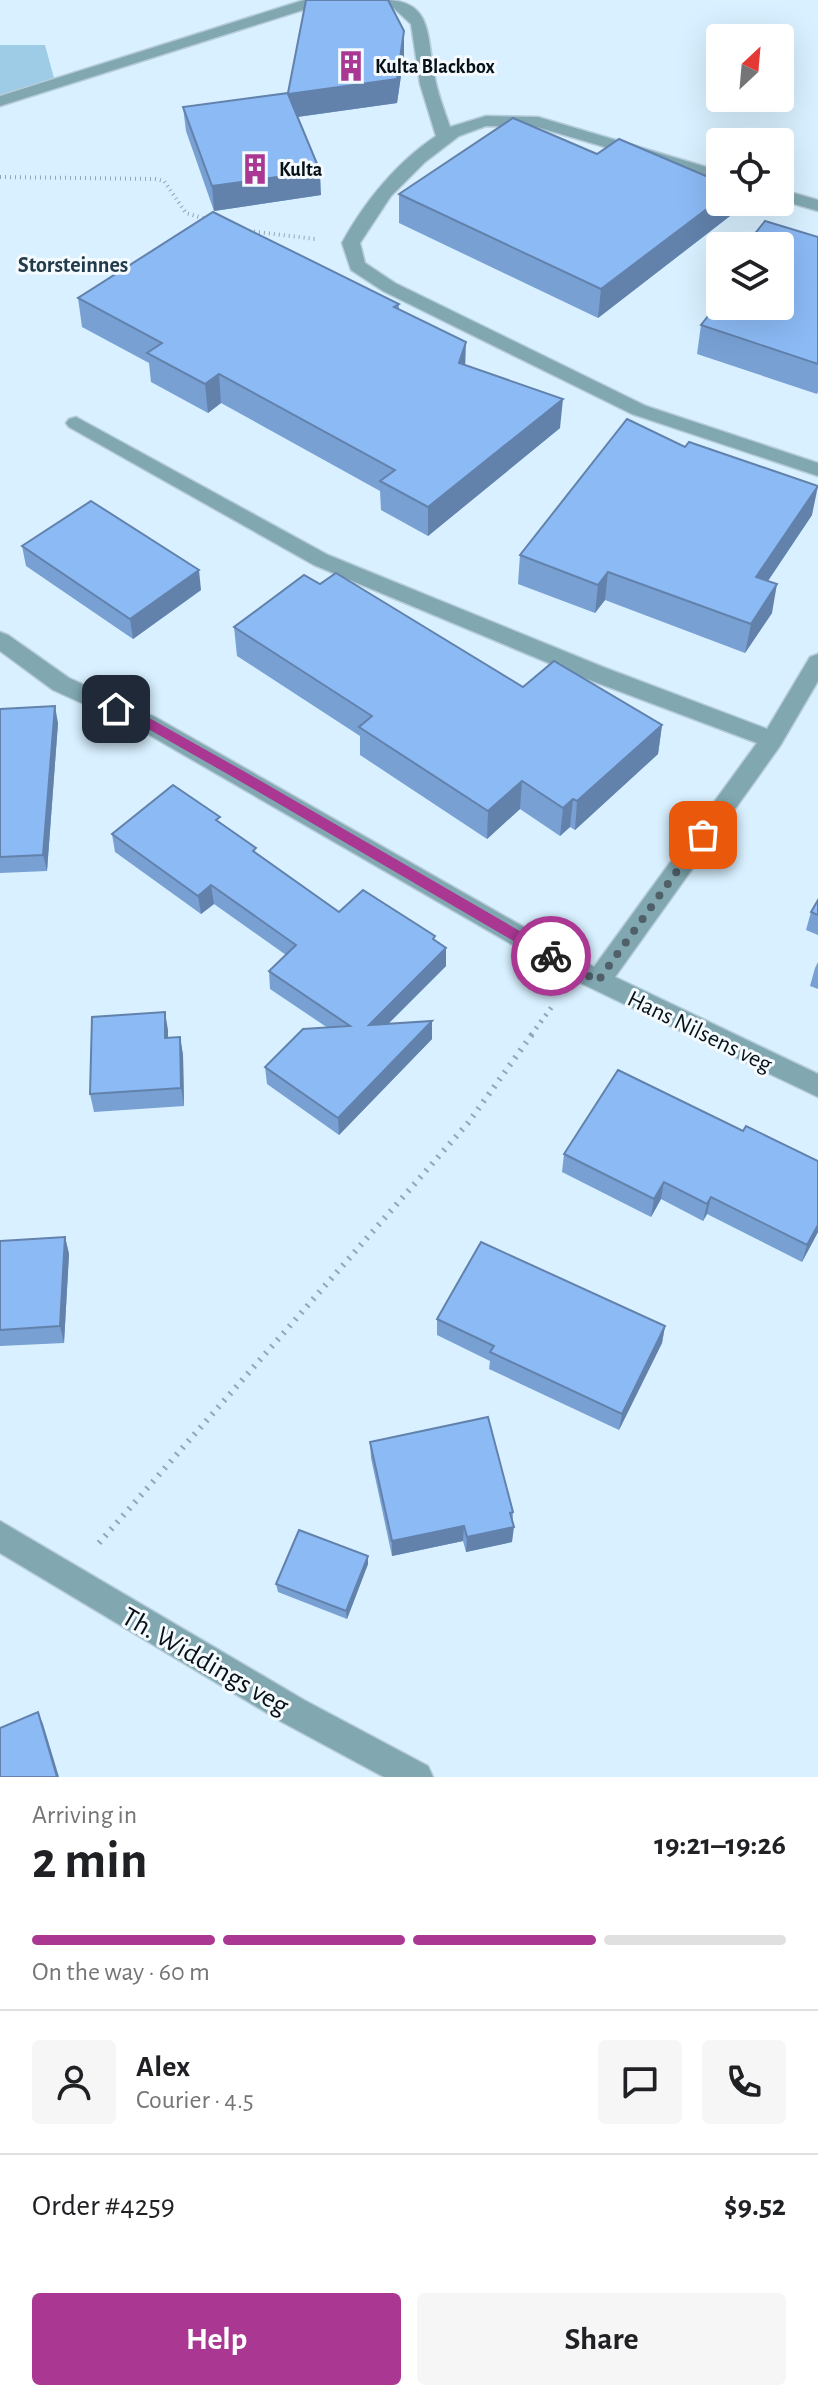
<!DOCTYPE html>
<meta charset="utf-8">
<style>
:root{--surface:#fff;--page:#f6f6f6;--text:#202124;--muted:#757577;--line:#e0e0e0;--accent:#aa3893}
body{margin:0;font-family:"Alegreya Sans",sans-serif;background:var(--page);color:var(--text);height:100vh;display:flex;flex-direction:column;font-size:30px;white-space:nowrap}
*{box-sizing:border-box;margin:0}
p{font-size:26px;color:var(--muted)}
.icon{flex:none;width:44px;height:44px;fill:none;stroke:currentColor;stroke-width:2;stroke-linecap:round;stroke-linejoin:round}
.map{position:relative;height:1777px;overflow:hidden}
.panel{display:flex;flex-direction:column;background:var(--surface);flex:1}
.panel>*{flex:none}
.needle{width:52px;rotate:26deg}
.tools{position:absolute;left:706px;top:24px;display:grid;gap:16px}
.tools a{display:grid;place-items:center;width:88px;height:88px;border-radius:8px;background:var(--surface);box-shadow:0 8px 32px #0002;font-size:40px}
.pin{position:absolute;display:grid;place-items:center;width:68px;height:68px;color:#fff;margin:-34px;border-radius:16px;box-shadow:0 4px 12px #0006}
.courier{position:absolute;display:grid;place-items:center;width:80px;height:80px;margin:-40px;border:6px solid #aa3893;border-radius:50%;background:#fff;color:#222;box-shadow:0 2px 10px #0007}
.overview em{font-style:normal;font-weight:700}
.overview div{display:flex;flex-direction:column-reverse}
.overview{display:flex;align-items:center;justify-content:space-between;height:136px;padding:0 32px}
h1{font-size:52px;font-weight:700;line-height:60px}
.bar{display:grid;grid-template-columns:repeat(4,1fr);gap:12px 8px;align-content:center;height:96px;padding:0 32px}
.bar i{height:10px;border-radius:6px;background:var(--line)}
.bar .selected{background:var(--accent)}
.bar p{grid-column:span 4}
.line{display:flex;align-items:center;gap:20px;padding:0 32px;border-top:2px solid var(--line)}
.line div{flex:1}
.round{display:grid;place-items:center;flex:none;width:84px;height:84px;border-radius:8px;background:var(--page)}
.primary-button{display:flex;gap:16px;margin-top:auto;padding:16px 32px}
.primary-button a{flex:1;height:92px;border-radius:8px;background:var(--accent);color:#fff;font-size:32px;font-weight:700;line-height:92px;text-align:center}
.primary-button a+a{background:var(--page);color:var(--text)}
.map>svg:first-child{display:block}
.green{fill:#9ecbe6}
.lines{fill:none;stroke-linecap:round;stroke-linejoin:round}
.minor-casing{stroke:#b7ccda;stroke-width:3}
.path-far2{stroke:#94a7b3;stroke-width:4;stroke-dasharray:1 4;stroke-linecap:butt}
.path-far1{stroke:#94a7b3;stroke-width:5;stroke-dasharray:2 6;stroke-linecap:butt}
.path{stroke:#94a7b3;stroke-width:6;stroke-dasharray:2 7;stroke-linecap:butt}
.minor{fill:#81a8b1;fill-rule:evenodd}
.wall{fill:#78a0d3}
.shaded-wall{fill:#6282ac}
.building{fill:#8cbaf5;stroke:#6282ac;stroke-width:2}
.route{fill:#aa3893}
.done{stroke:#506069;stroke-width:8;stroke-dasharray:0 14.4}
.labels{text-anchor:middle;stroke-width:6;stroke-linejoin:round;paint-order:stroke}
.far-poi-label{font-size:20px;font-weight:bold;fill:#071218;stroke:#f4fafe;text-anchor:start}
.far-neighbourhood-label{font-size:22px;font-weight:bold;fill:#223b4a;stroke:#f4fafe}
.street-label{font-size:24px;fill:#071218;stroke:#f4fafe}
.near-street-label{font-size:28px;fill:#071218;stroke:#f4fafe}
</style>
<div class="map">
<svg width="818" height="1777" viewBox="0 0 818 1777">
<rect width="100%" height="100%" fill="#d8f0ff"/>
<polygon class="green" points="0,45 45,45 54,78 0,96"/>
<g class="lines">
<defs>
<g id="minor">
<polygon points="304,0 328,0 325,3 0,106 0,96"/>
<path d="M385,0C433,0 427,38 434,73C437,92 444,109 450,127L486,116L538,117L720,171V181L537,127L486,126L459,136L425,162L391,196L360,243L365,263L395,283L646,406L818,463V476L632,414L383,291L351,270L342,243C364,202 397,162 436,136L420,84L411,24Z"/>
<polygon points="780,189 818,200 818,211 780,200"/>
<polygon points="76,417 328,555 603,667 767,729 810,657 818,654 818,681 780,746 615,977 818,1074 818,1097 570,978 139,729 53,690 0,651 0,632 8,635 69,678 155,717 594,967 757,743 587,679 314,565 69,427 66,423 69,419"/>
<polygon points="0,1521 304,1700 428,1766 433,1777 384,1777 282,1722 0,1553"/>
</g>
</defs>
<use href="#minor" class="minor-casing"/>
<g class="path-far2">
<polyline points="0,177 155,179 164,181 186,213 209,220"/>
<polyline points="249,231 315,239"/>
</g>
<polyline class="path-far1" points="531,1035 554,1004"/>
<polyline class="path" points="99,1543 468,1123 533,1033"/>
<use href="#minor" class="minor"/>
</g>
<g class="wall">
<polygon points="404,55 397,103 298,117 321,195 214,211 186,131 183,107 288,93"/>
<polygon points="399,194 730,216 598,318 399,223"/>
<polygon points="818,237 818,392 817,394 697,354 701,325 715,307 719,278 720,276 720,306"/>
<polygon points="78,298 399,304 399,309 466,366 560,428 428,536 381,510 380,491 221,403 208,413 151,382 149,363 82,327"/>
<polygon points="812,515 768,581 772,613 745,653 605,600 595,613 518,584 520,555"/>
<polygon points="22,546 201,590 133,639 26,566"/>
<polygon points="320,584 523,687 662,725 658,754 575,830 570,827 560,836 520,809 487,839 360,755 360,736 237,656 234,627"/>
<polygon points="0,709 58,723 47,871 0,873"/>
<polygon points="221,823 256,853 339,912 435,940 446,948 446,966 388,1024 432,1039 339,1135 267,1084 265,1067 328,1028 270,989 269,971 286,955 214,904 201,914 115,852 112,834"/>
<polygon points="818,900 818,935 806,930 811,912"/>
<polygon points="818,962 818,989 810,986 815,968"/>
<polygon points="165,1012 168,1038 180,1037 183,1055 184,1106 94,1112 90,1094"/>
<polygon points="743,1131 818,1161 818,1232 802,1262 707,1214 703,1221 661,1199 651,1217 562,1172 564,1154"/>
<polygon points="65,1237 69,1254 64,1343 0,1346 0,1241"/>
<polygon points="437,1319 665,1326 662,1343 619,1430 489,1369 490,1361 437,1335"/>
<polygon points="370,1442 513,1512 512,1542 466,1552 463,1541 392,1556 371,1458"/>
<polygon points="368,1556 368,1564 347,1619 278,1592 276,1584"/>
</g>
<g class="shaded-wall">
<polygon points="404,31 404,55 397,103 289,118 288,94"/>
<polygon points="320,171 321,195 214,211 212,186"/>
<polygon points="720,199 720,202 732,202 730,216 598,318 601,289"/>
<polygon points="466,342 465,371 459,363"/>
<polygon points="219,374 221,403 208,413 205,384"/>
<polygon points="563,399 560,428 428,536 428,507"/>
<polygon points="818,486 812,515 751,606 756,577"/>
<polygon points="199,570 201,590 133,639 130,619"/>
<polygon points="608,572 605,600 595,613 598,585"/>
<polygon points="777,584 772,613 745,653 751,624"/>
<polygon points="55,706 58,723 47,871 43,855"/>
<polygon points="662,725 658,754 575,830 577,801"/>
<polygon points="522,781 520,809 487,839 488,811"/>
<polygon points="573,799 570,827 560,836 563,808"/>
<polygon points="211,885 214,904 201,914 198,896"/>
<polygon points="446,948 446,966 369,1043 369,1025"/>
<polygon points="165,1012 168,1030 168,1056 165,1038"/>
<polygon points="432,1021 432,1039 339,1135 338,1118"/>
<polygon points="180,1037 183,1055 184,1106 181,1088"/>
<polygon points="664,1182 661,1199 651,1217 654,1199"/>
<polygon points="711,1197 707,1214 703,1221 707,1204"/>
<polygon points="818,1225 818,1232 802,1262 807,1245"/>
<polygon points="65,1237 69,1254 64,1343 60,1326"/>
<polygon points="665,1326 662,1343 619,1430 622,1414"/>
<polygon points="464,1526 463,1541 392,1556 392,1541"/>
<polygon points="514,1527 512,1542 466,1552 467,1537"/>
<polygon points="368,1556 368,1564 347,1619 346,1611"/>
<polygon points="38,1712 43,1724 59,1777 57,1777"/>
</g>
<g class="building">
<polygon points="306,0 388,0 404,31 397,79 288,94 320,171 212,186 183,107 288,93"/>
<polygon points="513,118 597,154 619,139 720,182 720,199 601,289 399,194"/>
<polygon points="213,212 399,304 394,307 466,342 459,363 563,399 428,507 380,481 395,470 219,374 205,384 147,353 162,343 78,298"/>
<polygon points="765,221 818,237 818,364 701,325 720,301 720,306 780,306 780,246 745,246"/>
<polygon points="627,419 685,447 689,442 818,486 756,577 777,584 751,624 608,572 598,585 520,555"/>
<polygon points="91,501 199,570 130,619 22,546"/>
<polygon points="336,573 523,687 554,661 662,725 577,801 573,799 563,808 522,781 488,811 359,727 372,716 234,627 304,575 320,584"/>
<polygon points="55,706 43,855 0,857 0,709"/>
<polygon points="173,785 220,817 216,820 256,848 253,851 339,912 363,890 435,936 433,939 446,948 369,1025 432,1021 338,1118 265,1067 303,1029 350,1026 269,971 296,945 211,885 198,896 112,834"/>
<polygon points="818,900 818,915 811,912"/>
<polygon points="165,1012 165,1038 180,1037 181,1088 90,1094 92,1017"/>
<polygon points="618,1070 743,1131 746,1126 818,1161 818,1225 807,1245 711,1197 707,1204 664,1182 654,1199 564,1154"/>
<polygon points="65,1237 60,1326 0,1330 0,1241"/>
<polygon points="481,1242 665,1326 622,1414 490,1352 494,1346 437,1319"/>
<polygon points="488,1417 513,1512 510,1513 514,1527 467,1537 464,1526 392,1541 370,1442"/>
<polygon points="299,1530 368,1556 346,1611 276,1584"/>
<polygon points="38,1712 57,1777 0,1777 0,1728"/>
</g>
<polygon class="route" points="116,704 151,719 247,773 556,952 556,960 546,960 238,780 143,726 112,712 112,706"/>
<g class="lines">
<polyline class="done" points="551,956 598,981 703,835"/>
</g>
<defs>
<symbol id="building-bare" viewBox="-9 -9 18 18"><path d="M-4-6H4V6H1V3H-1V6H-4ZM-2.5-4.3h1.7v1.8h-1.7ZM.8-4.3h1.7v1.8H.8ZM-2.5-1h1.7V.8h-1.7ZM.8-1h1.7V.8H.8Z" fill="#aa3893" stroke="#f4fafe" stroke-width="2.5" paint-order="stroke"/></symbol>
</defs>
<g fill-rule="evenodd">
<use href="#building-bare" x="329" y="44" width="44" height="44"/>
<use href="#building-bare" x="233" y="147" width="44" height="44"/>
</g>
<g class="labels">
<g class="far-poi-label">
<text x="375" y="73">Kulta Blackbox</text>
<text x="279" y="176">Kulta</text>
</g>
<g class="far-neighbourhood-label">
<text x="73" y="272">Storsteinnes</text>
</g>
<g class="street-label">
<text transform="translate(700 1031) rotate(26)" y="8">Hans Nilsens veg</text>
</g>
<g class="near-street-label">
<text transform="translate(206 1660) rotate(30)" y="10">Th. Widdings veg</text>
</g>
</g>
</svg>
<div class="tools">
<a><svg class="needle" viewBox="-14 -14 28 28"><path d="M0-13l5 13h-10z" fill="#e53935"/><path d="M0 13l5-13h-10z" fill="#757577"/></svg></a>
<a><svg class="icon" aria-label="locate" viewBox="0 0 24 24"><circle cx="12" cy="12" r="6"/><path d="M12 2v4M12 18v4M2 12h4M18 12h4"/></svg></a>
<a><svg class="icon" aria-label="layers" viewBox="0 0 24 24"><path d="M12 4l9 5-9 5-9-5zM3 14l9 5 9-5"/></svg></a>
</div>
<div class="pin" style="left:703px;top:835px;background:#ea580c"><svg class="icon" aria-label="bag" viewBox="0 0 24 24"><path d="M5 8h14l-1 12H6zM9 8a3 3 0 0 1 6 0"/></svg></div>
<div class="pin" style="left:116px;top:709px;background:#1f2937"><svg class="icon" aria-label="home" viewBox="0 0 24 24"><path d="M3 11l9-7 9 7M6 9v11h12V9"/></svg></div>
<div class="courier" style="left:551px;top:956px"><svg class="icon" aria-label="bike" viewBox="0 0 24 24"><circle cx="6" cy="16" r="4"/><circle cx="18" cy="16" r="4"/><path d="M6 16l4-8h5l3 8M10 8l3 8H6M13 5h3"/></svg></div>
</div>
<section class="panel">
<div class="overview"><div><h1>2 min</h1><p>Arriving in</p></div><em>19:21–19:26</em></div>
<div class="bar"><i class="selected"></i><i class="selected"></i><i class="selected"></i><i></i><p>On the way · 60 m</p></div>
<div class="line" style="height:144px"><a class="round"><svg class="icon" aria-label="person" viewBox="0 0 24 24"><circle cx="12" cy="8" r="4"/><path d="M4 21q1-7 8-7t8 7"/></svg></a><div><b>Alex</b><p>Courier · 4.5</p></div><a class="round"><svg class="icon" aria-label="chat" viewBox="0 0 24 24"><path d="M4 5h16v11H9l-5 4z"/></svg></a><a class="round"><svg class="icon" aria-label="phone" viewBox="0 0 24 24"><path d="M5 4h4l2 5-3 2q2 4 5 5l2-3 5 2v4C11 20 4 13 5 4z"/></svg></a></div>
<div class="line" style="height:104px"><div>Order #4259</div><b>$9.52</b></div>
<div class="primary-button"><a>Help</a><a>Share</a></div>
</section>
